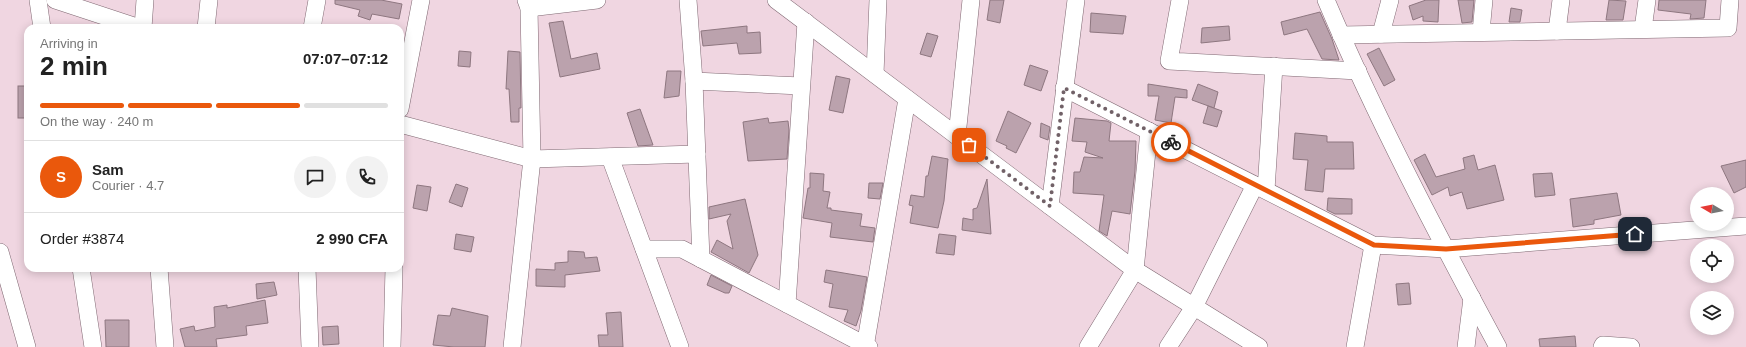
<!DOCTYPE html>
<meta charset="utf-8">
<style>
:root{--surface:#fff;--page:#f2f2f2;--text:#222;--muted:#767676;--line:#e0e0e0;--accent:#ea580c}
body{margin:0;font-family:Helvetica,sans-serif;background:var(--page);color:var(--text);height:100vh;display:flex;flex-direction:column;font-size:15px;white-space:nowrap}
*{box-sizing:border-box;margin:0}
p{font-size:13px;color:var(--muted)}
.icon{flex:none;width:22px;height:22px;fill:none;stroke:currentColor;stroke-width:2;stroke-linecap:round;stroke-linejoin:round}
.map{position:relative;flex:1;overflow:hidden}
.sheet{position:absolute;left:24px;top:24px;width:380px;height:248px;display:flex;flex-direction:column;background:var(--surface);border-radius:12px;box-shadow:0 2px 10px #0003}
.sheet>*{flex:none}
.needle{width:26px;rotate:280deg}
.fabs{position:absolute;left:1690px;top:187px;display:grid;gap:8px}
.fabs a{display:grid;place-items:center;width:44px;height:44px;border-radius:50%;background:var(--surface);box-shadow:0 2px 10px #0003;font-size:20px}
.pin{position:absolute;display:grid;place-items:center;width:34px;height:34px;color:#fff;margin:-17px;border-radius:8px;box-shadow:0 2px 6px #0006}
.courier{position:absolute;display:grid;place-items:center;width:40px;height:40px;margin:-20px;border:3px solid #ea580c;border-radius:50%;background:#fff;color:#222;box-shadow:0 1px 5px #0007}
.summary em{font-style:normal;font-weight:700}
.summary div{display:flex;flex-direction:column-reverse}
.summary{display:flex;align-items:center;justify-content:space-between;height:68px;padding:0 16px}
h1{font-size:26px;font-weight:700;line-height:30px}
.bar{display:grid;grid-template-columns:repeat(4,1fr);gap:6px 4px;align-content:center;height:48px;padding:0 16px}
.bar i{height:5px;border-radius:3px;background:var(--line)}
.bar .selected{background:var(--accent)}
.bar p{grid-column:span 4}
.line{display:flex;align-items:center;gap:10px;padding:0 16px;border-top:1px solid var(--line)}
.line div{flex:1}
.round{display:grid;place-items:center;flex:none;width:42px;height:42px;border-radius:21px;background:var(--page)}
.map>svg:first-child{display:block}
.building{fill:#bba2ad;stroke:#8e7780}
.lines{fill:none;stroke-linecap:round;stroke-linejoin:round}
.minor-casing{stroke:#7f6872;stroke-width:18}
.minor{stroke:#fff;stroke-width:17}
.done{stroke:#716167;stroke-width:4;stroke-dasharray:0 7.2}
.route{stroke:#ea580c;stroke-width:5}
</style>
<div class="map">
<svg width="1746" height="347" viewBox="0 0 1746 347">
<rect width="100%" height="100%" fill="#f0d6e1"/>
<g class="building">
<polygon points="335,0 381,0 402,4 399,19 372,14 370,20 358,16 360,10 335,4"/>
<polygon points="990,0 1004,0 1000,23 987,20"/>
<polygon points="1426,0 1439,0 1438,22 1423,21 1423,16 1413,20 1409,6"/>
<polygon points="1458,0 1474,0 1472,22 1462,23"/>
<polygon points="1609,0 1626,1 1623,20 1606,20"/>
<polygon points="1659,0 1706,0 1704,18 1690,19 1691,14 1658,10"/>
<polygon points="1511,8 1522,10 1520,22 1509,22"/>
<polygon points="1320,12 1332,39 1339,60 1322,59 1307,29 1284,35 1281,22"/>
<polygon points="1091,13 1126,16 1123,34 1090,32"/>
<polygon points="563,21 571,59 597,53 600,69 560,77 549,23"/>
<polygon points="747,26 747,33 760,32 761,53 739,54 737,43 703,46 701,31"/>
<polygon points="1229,26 1230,40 1201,43 1202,28"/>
<polygon points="927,33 938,36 931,57 920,54"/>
<polygon points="1379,48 1395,80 1384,86 1367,54"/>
<polygon points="459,51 471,52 470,67 458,66"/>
<polygon points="508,51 520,52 521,108 519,108 519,122 511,122 509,89 506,89"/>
<polygon points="1030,65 1048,71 1041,91 1024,85"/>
<polygon points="667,71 681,71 679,96 664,98"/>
<polygon points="836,76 850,79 843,113 829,110"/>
<polygon points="1148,84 1187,90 1187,98 1175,97 1171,123 1155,120 1159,96 1148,96"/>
<polygon points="1198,84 1218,92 1214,108 1192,100"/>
<rect x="18" y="86" width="10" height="32"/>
<polygon points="1208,106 1222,111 1217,127 1203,123"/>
<polygon points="640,109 653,145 638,146 627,113"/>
<polygon points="1008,111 1031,123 1016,153 1006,148 1007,146 996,141"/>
<polygon points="768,118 769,123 788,121 789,130 787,159 748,161 743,122"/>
<polygon points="1075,118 1107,121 1111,123 1109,141 1136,141 1135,171 1130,214 1112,211 1107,236 1099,231 1104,195 1073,193 1074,172 1080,172 1084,157 1103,158 1085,152 1087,142 1072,141"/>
<polygon points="1041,123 1050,127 1048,140 1040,137"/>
<polygon points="1295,133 1327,136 1327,142 1353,142 1354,169 1325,169 1323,192 1305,190 1308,160 1293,159"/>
<polygon points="1425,154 1436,177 1465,169 1463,158 1474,155 1478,170 1495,165 1504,200 1467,209 1462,192 1450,196 1448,187 1432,195 1414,160"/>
<polygon points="932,156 948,159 944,201 938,228 910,223 913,206 909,205 911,195 924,197 926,176 928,176"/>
<polygon points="1746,160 1746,187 1734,193 1721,166"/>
<polygon points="810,173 824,174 823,191 830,192 827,208 831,208 831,210 862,214 860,226 875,228 873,242 830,237 832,223 803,218 808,188 810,188"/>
<polygon points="1552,173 1555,195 1535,197 1533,174"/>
<polygon points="987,179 991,234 962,230 963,218 973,220 973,209 977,208"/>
<polygon points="869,183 883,183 880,199 868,198"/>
<polygon points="456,184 468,188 462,207 449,202"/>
<polygon points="417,185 431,187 427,211 413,208"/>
<polygon points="1617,193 1621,215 1594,220 1594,224 1573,227 1570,199"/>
<polygon points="1328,198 1352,199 1352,214 1335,214 1327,210"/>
<polygon points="745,199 758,255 749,273 711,252 717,240 733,249 727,221 731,214 709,219 709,207"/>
<polygon points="456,234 474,237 471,252 454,249"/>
<polygon points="939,234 956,236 954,255 936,253"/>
<polygon points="568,251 584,252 585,258 597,257 600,271 565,275 565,287 536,286 536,269 555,270 555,263 568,262"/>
<polygon points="826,270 867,277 861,311 856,326 844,321 848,310 829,307 833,284 824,282"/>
<polygon points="711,275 732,286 729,293 725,293 707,285"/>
<polygon points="274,282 277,295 257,299 256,284"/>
<polygon points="1409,283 1411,304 1398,305 1396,284"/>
<polygon points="265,300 268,323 246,326 247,335 216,339 217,347 185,347 180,329 194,326 195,331 215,327 214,307 227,305 227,308"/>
<polygon points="452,308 488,316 485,347 454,347 433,345 438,315 450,316"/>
<polygon points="621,312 623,347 599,347 598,335 608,335 606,313"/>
<polygon points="105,320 129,320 129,347 106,347"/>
<polygon points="338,326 339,344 323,345 322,327"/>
<polygon points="1575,336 1576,347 1540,347 1539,339"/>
</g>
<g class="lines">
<defs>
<g id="minor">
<polyline points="38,0 42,28"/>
<polyline points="55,0 140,28"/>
<polyline points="688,0 694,81 701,259"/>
<polyline points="776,0 1135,270 1259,347"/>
<polyline points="1180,0 1169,61 1358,71"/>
<path d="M1326,0C1376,118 1437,234 1498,347"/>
<polyline points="529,8 597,0"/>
<polyline points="143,28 145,0"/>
<polyline points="206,28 209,0"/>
<polyline points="312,28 317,0"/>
<polyline points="1643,29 1647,0"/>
<polyline points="1557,31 1561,0"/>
<polyline points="1481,32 1484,0"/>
<polyline points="1381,34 1390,0"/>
<polyline points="1341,35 1728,28 1730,0"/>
<polyline points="875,74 878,0"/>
<polyline points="694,81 801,86"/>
<polyline points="1064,88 1373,245 1446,249 1746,226"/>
<polyline points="400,109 421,0"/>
<polyline points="400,124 532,159 697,154"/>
<polyline points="957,136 971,0"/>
<polyline points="610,157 680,347"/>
<polyline points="1266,190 1274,66"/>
<polyline points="1050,206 1076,0"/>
<polyline points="644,249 682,249 869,347"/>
<polyline points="0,252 27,347"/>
<polyline points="81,268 93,347"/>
<polyline points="159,268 165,347"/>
<polyline points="307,268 310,347"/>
<polyline points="787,304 806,22"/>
<polyline points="392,347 394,268"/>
<polyline points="512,347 532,159 529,8 526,0"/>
<polyline points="865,347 907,99"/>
<polyline points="1088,347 1135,270 1149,131"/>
<polyline points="1168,347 1194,307 1255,185"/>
<polyline points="1355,347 1373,245"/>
<polyline points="1466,347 1472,298"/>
<polyline points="1602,347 1603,345 1631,347"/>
</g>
</defs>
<use href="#minor" class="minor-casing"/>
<use href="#minor" class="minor"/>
</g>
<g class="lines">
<polyline class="done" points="969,145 1050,206 1064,88 1171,142"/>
<polyline class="route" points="1171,142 1374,245 1446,249 1635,234"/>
</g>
</svg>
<div class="fabs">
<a><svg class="needle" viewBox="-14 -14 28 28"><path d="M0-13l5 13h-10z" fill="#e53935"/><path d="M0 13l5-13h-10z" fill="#767676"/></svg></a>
<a><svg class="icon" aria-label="locate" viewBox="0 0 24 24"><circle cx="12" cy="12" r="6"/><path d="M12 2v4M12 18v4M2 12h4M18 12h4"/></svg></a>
<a><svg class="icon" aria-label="layers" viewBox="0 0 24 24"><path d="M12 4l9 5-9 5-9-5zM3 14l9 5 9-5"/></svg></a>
</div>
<div class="pin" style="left:969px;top:145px;background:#ea580c"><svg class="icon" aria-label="bag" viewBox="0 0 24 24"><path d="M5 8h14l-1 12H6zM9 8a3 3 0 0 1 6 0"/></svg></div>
<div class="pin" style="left:1635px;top:234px;background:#1f2937"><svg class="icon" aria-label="home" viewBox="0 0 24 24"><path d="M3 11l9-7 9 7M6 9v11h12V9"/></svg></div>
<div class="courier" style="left:1171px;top:142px"><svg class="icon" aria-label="bike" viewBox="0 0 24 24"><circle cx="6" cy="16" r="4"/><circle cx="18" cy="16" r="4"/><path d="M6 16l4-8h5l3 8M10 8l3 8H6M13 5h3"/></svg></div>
<section class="sheet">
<div class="summary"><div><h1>2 min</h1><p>Arriving in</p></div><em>07:07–07:12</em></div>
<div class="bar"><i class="selected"></i><i class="selected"></i><i class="selected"></i><i></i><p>On the way · 240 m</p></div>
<div class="line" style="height:72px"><b class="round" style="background:var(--accent);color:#fff">S</b><div><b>Sam</b><p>Courier · 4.7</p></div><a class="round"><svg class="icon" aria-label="chat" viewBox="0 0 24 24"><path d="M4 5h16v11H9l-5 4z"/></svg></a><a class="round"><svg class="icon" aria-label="phone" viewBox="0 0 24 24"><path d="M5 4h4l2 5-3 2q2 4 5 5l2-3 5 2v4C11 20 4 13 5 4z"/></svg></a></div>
<div class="line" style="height:52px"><div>Order #3874</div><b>2 990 CFA</b></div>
</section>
</div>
